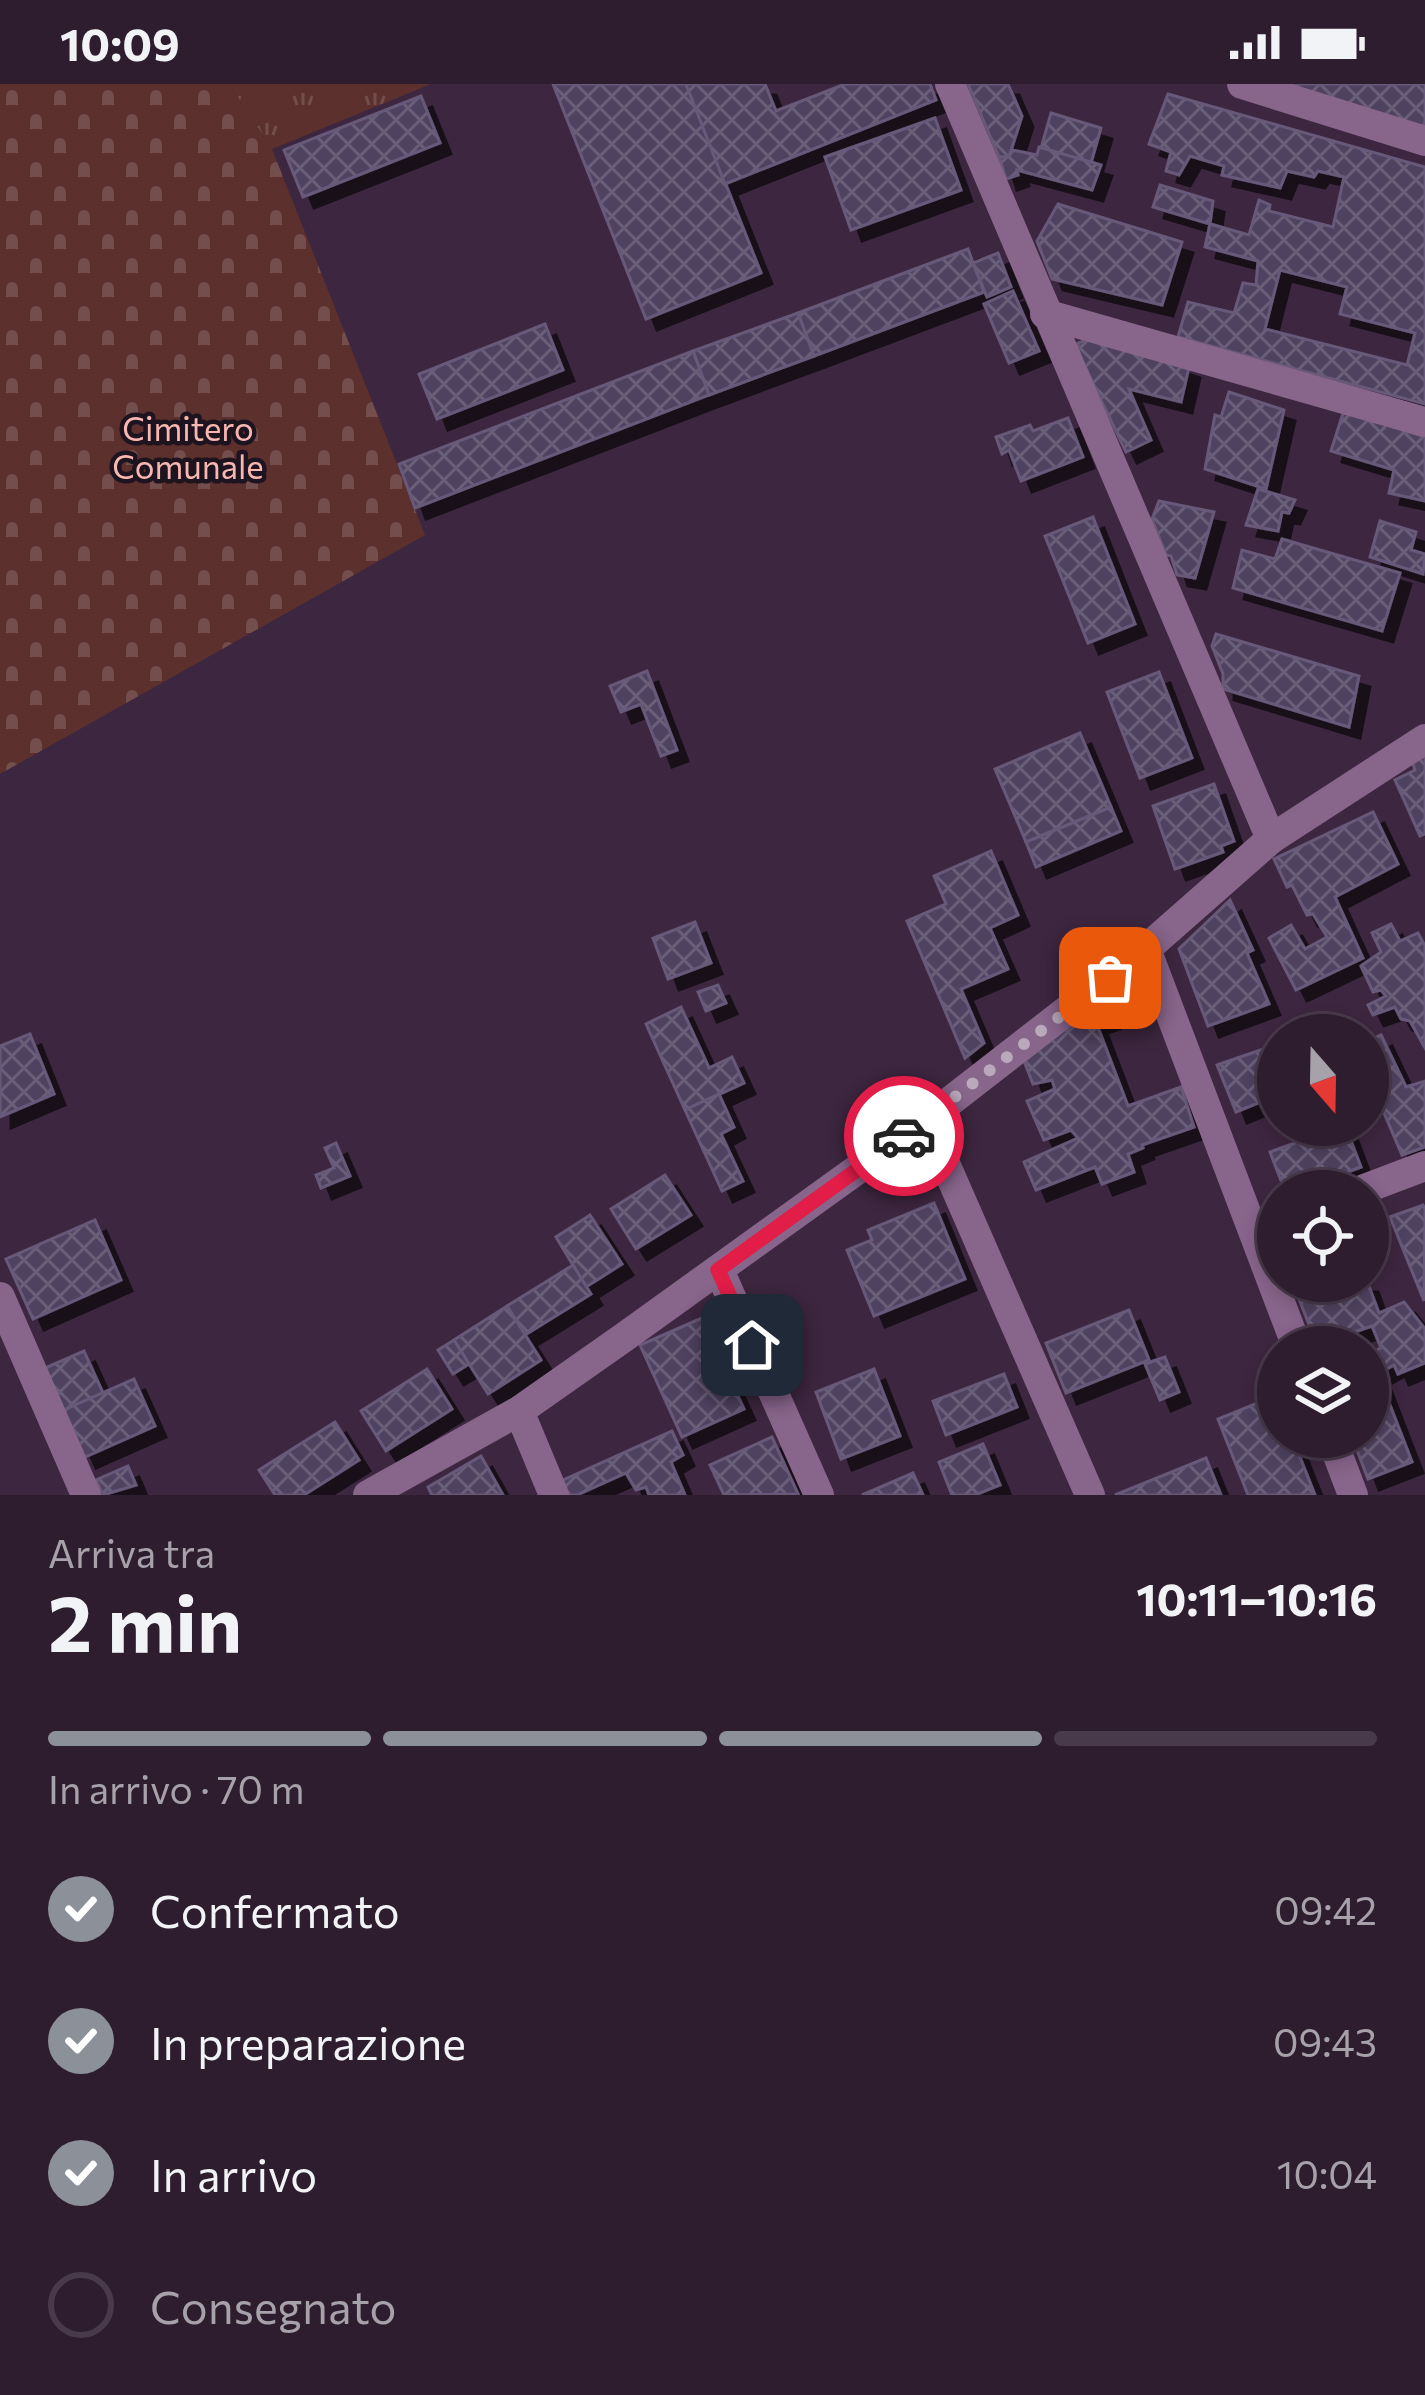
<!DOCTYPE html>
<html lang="it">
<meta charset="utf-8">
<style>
:root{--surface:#2e1c2f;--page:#362537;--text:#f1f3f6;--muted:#a7a1aa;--line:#493a4b;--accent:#8c9099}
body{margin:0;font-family:Commissioner,sans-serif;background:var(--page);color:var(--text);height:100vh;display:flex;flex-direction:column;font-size:45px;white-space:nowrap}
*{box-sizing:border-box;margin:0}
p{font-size:39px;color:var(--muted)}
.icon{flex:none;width:66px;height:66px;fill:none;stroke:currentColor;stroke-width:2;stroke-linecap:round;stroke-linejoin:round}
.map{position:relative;height:1411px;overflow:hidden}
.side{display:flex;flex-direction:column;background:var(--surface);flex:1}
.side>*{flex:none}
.needle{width:78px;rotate:160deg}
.controls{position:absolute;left:1257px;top:930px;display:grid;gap:24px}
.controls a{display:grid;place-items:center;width:132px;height:132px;border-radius:50%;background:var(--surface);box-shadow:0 6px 18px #0003,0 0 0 3px var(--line);font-size:60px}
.pin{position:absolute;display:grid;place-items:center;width:102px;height:102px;color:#fff;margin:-51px;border-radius:24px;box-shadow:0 6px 18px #0006}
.courier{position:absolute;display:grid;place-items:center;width:120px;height:120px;margin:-60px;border:9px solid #e11d48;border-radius:50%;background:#fff;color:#222;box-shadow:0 3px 15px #0007}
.overview em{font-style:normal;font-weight:700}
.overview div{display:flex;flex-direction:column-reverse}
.overview{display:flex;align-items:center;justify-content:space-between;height:204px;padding:0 48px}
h1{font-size:78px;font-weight:700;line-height:90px}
.bar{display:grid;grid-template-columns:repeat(4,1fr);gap:18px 12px;align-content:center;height:144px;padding:0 48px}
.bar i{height:15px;border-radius:9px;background:var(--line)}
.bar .current{background:var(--accent)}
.bar p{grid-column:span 4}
ol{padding:0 48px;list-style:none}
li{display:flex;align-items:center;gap:36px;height:132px}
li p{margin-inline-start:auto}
li .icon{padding:12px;border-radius:50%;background:var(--accent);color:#fff;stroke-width:4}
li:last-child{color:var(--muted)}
li i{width:66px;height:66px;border:6px solid var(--line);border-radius:50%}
.status{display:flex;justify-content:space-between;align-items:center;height:84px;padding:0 60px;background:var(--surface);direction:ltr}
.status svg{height:33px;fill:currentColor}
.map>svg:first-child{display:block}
.grass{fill:url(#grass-tufts)}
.cemetery{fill:url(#cemetery-stones)}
.building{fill:url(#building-cross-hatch);stroke:#675979;stroke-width:3;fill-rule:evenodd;filter:url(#shadow)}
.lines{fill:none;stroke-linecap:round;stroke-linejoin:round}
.minor{stroke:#88658b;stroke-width:30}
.done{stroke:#baa8bb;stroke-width:12;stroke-dasharray:0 21.6}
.route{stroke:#e11d48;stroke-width:15}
.labels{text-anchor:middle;stroke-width:9;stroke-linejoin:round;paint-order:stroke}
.park-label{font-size:33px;fill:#f8b7b1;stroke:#1e141f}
</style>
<div class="status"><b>10:09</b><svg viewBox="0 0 49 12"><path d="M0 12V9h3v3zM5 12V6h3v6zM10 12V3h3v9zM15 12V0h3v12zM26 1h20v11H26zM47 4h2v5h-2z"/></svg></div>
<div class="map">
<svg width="1425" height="1411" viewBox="0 0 1425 1411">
<defs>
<pattern id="grass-tufts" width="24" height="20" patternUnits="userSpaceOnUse" patternTransform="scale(3)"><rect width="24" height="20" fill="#5b302d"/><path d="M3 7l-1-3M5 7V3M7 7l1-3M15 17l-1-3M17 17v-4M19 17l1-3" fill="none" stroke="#734e4c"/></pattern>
<pattern id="cemetery-stones" width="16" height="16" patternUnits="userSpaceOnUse" patternTransform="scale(3)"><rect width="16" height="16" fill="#5b302d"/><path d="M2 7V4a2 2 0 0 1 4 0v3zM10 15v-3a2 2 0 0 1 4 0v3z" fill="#734e4c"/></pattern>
<pattern id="building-cross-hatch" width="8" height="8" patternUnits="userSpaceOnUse" patternTransform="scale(3)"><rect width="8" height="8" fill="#504261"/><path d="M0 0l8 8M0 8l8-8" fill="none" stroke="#6a5e79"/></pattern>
<filter id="shadow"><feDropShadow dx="11" dy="11" stdDeviation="0" flood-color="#0009"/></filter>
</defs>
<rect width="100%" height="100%" fill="#3d263f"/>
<polygon class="grass" points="229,0 431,0 272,65"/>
<polygon class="cemetery" points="0,0 229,0 272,65 425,451 0,690"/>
<g class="building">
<polygon points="553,0 686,0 761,189 646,235"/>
<polygon points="686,0 765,0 776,27 845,0 930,0 936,16 725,100"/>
<polygon points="968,0 1008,0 1022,32 1009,73 999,73"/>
<polygon points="1268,0 1425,0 1425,46"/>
<path d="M1168,10L1425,83V320L1178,253L1188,218L1234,229L1243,199L1256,201L1258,177L1205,163L1210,140L1249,151L1259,116L1270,121L1269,127L1333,143L1344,93L1318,87L1314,93L1287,87L1280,104L1222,91L1224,82L1190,72L1179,91L1166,87L1171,68L1149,60ZM1280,186L1347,203L1340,230L1415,249L1407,281L1265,245Z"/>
<polygon points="421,12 440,59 303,113 284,66"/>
<polygon points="1051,29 1101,44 1091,79 1041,64"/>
<polygon points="935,34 961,106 851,146 825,73"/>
<polygon points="1039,63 1101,81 1092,106 1017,86 1018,91 1006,95 999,73 1009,73 1012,66 1037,71"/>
<polygon points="1160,101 1213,117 1210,140 1153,123"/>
<polygon points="1058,120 1182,158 1162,221 1052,195 1037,157"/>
<polygon points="968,165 984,208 814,272 798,229"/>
<polygon points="998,169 1011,203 987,213 973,179"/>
<polygon points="1013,207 1039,267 1009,279 984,220"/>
<polygon points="798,229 814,272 709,311 693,267"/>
<polygon points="545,240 563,286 437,335 419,290"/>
<polygon points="1095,253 1189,283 1181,318 1129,305 1151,356 1126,368 1079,270 1078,259"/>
<polygon points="693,267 709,311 415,424 399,380"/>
<polygon points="1229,308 1284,326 1266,405 1205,385 1215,331 1221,333"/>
<polygon points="1344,326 1425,353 1425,417 1389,409 1394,386 1331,367"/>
<polygon points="1068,334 1083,373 1021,397 1009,366 1002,370 996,353 1030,341 1033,347"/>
<polygon points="1258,405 1295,416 1289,429 1282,428 1278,447 1246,441"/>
<polygon points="1159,417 1214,428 1195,494 1177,491 1171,472 1166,471 1152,435"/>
<polygon points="1093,433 1135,540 1088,559 1045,452"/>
<polygon points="1380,437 1416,448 1411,466 1425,470 1423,490 1370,473"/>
<polygon points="1282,455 1400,489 1382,547 1233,504 1242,466 1275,475"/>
<polygon points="1216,550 1359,592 1349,643 1223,605 1223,590 1212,562"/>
<polygon points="647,587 677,666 661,672 641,620 621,628 610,602"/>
<polygon points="1159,588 1192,674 1140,694 1107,608"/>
<polygon points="1080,649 1111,723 1026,758 995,685"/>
<polygon points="1425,668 1425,750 1420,752 1395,696 1415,686 1412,677"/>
<polygon points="1214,700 1234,757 1221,762 1223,768 1175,785 1153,722"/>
<polygon points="1111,723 1121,747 1036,783 1026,758"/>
<polygon points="1373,728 1398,780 1335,813 1363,874 1296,906 1269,854 1291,841 1305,865 1327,853 1313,830 1307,831 1292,801 1287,803 1274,775"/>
<polygon points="991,767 1018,831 990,844 1008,885 961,905 984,959 965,974 907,837 946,820 934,792"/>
<polygon points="1230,816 1253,866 1247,869 1269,920 1208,942 1179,865"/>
<polygon points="695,838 711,879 668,895 653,854"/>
<polygon points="1391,840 1400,857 1418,849 1425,862 1425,964 1410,937 1401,935 1395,923 1373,931 1368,921 1386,912 1381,906 1373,908 1361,882 1381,868 1372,849"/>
<polygon points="718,901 726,919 706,927 698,908"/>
<polygon points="1103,916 1109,934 1096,938 1128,1022 1181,1003 1194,1043 1142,1061 1143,1064 1128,1070 1134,1088 1102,1100 1095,1083 1036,1106 1024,1078 1078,1054 1071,1046 1044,1056 1027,1017 1055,1005 1052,996 1033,1000 1024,977"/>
<polygon points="681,923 709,984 732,973 744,999 685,1026 646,940"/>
<polygon points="30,950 54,1010 0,1033 0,962"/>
<polygon points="1381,951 1406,1003 1425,997 1425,1063 1402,1071 1372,1001 1368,1003 1368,957"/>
<polygon points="1278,960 1278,1011 1236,1028 1217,981"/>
<polygon points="719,1010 734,1043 721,1050 743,1097 722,1107 685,1026"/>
<polygon points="1345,1041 1361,1083 1297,1107 1285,1107 1270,1068"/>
<polygon points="336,1059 350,1092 321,1104 316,1091 334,1084 325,1064"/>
<polygon points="665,1091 691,1131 636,1165 611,1125"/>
<polygon points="934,1119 965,1195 874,1232 847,1166 872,1156 868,1146"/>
<polygon points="1423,1121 1425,1125 1424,1217 1390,1133"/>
<polygon points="590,1131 622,1180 586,1203 556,1153"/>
<polygon points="95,1136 121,1196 33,1235 6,1175"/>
<polygon points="573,1181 591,1210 525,1251 507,1222"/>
<polygon points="1292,1197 1367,1197 1379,1229 1404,1218 1425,1245 1425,1279 1398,1290 1394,1281 1378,1290 1412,1378 1368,1395 1352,1353 1368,1353 1368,1270 1381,1264 1372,1242 1317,1261"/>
<polygon points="507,1222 541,1276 488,1310 454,1256"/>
<polygon points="1129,1226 1149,1276 1066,1309 1046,1259"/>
<polygon points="702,1234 744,1325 682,1353 640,1261"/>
<polygon points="454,1256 469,1280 453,1290 438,1266"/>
<polygon points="84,1267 103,1309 64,1326 45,1284"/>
<polygon points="1165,1273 1179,1308 1160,1316 1145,1280"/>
<polygon points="427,1285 452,1325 386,1367 361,1327"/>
<polygon points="874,1285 900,1352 841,1375 816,1308"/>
<polygon points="1004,1290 1017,1323 946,1351 933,1317"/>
<polygon points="134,1295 155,1342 85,1373 64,1326"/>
<polygon points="1275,1312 1278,1353 1292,1353 1315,1411 1248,1411 1218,1335"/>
<polygon points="335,1338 359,1376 304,1411 275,1411 259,1386"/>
<polygon points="672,1347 683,1371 671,1378 685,1411 649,1411 646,1403 636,1406 626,1389 577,1411 567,1411 561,1397"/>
<polygon points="772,1353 798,1410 724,1411 710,1381"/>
<polygon points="983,1360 1000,1401 975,1411 952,1411 939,1378"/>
<polygon points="481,1372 503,1411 432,1411 428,1403"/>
<polygon points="1206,1374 1221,1411 1115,1411"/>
<polygon points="128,1382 136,1401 103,1411 96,1396"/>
<polygon points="913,1389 923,1411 862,1411"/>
</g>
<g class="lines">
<g class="minor">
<polyline points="950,0 1271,755"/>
<polyline points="1242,0 1425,57"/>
<polyline points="1045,230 1425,338"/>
<polyline points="1146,865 1297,1263"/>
<polyline points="926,1036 1090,1411"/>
<polyline points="1359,1107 1425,1082"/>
<polyline points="719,1186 819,1411"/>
<polyline points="0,1213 86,1411"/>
<polyline points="519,1327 554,1411"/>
<polyline points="1331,1353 1353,1411"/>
<polyline points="368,1411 519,1327 623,1254 926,1036 1146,865 1271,755 1425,655"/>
</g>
</g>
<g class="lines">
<polyline class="done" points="904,1052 1110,894"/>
<polyline class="route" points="752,1261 718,1186 904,1052"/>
</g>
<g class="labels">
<g class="park-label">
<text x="188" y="357">Cimitero<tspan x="188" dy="38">Comunale</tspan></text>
</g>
</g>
</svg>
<div class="controls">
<a><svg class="needle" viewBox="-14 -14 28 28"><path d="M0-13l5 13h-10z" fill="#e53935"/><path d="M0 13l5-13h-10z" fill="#a7a1aa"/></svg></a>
<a><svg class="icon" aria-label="locate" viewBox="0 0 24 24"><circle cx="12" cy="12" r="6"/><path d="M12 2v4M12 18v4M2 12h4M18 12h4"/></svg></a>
<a><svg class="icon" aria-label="layers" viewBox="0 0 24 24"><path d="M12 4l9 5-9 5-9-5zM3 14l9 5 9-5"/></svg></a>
</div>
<div class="pin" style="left:1110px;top:894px;background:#ea580c"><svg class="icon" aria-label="bag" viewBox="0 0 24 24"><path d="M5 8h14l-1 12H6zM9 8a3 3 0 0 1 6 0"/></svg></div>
<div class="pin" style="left:752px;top:1261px;background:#1f2937"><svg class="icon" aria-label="home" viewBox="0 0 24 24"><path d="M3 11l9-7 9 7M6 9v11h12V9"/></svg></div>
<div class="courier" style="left:904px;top:1052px"><svg class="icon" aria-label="car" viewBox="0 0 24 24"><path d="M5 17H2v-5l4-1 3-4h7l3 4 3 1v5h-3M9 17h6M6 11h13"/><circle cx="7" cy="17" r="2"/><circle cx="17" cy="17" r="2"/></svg></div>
</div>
<section class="side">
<div class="overview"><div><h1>2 min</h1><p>Arriva tra</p></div><em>10:11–10:16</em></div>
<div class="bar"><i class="current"></i><i class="current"></i><i class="current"></i><i></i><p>In arrivo · 70 m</p></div>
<ol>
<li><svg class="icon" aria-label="check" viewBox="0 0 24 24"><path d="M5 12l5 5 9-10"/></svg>Confermato<p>09:42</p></li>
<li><svg class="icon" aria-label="check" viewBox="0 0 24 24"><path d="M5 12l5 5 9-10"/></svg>In preparazione<p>09:43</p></li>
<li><svg class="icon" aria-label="check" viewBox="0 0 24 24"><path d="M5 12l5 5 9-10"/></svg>In arrivo<p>10:04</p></li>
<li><i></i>Consegnato</li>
</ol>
</section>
